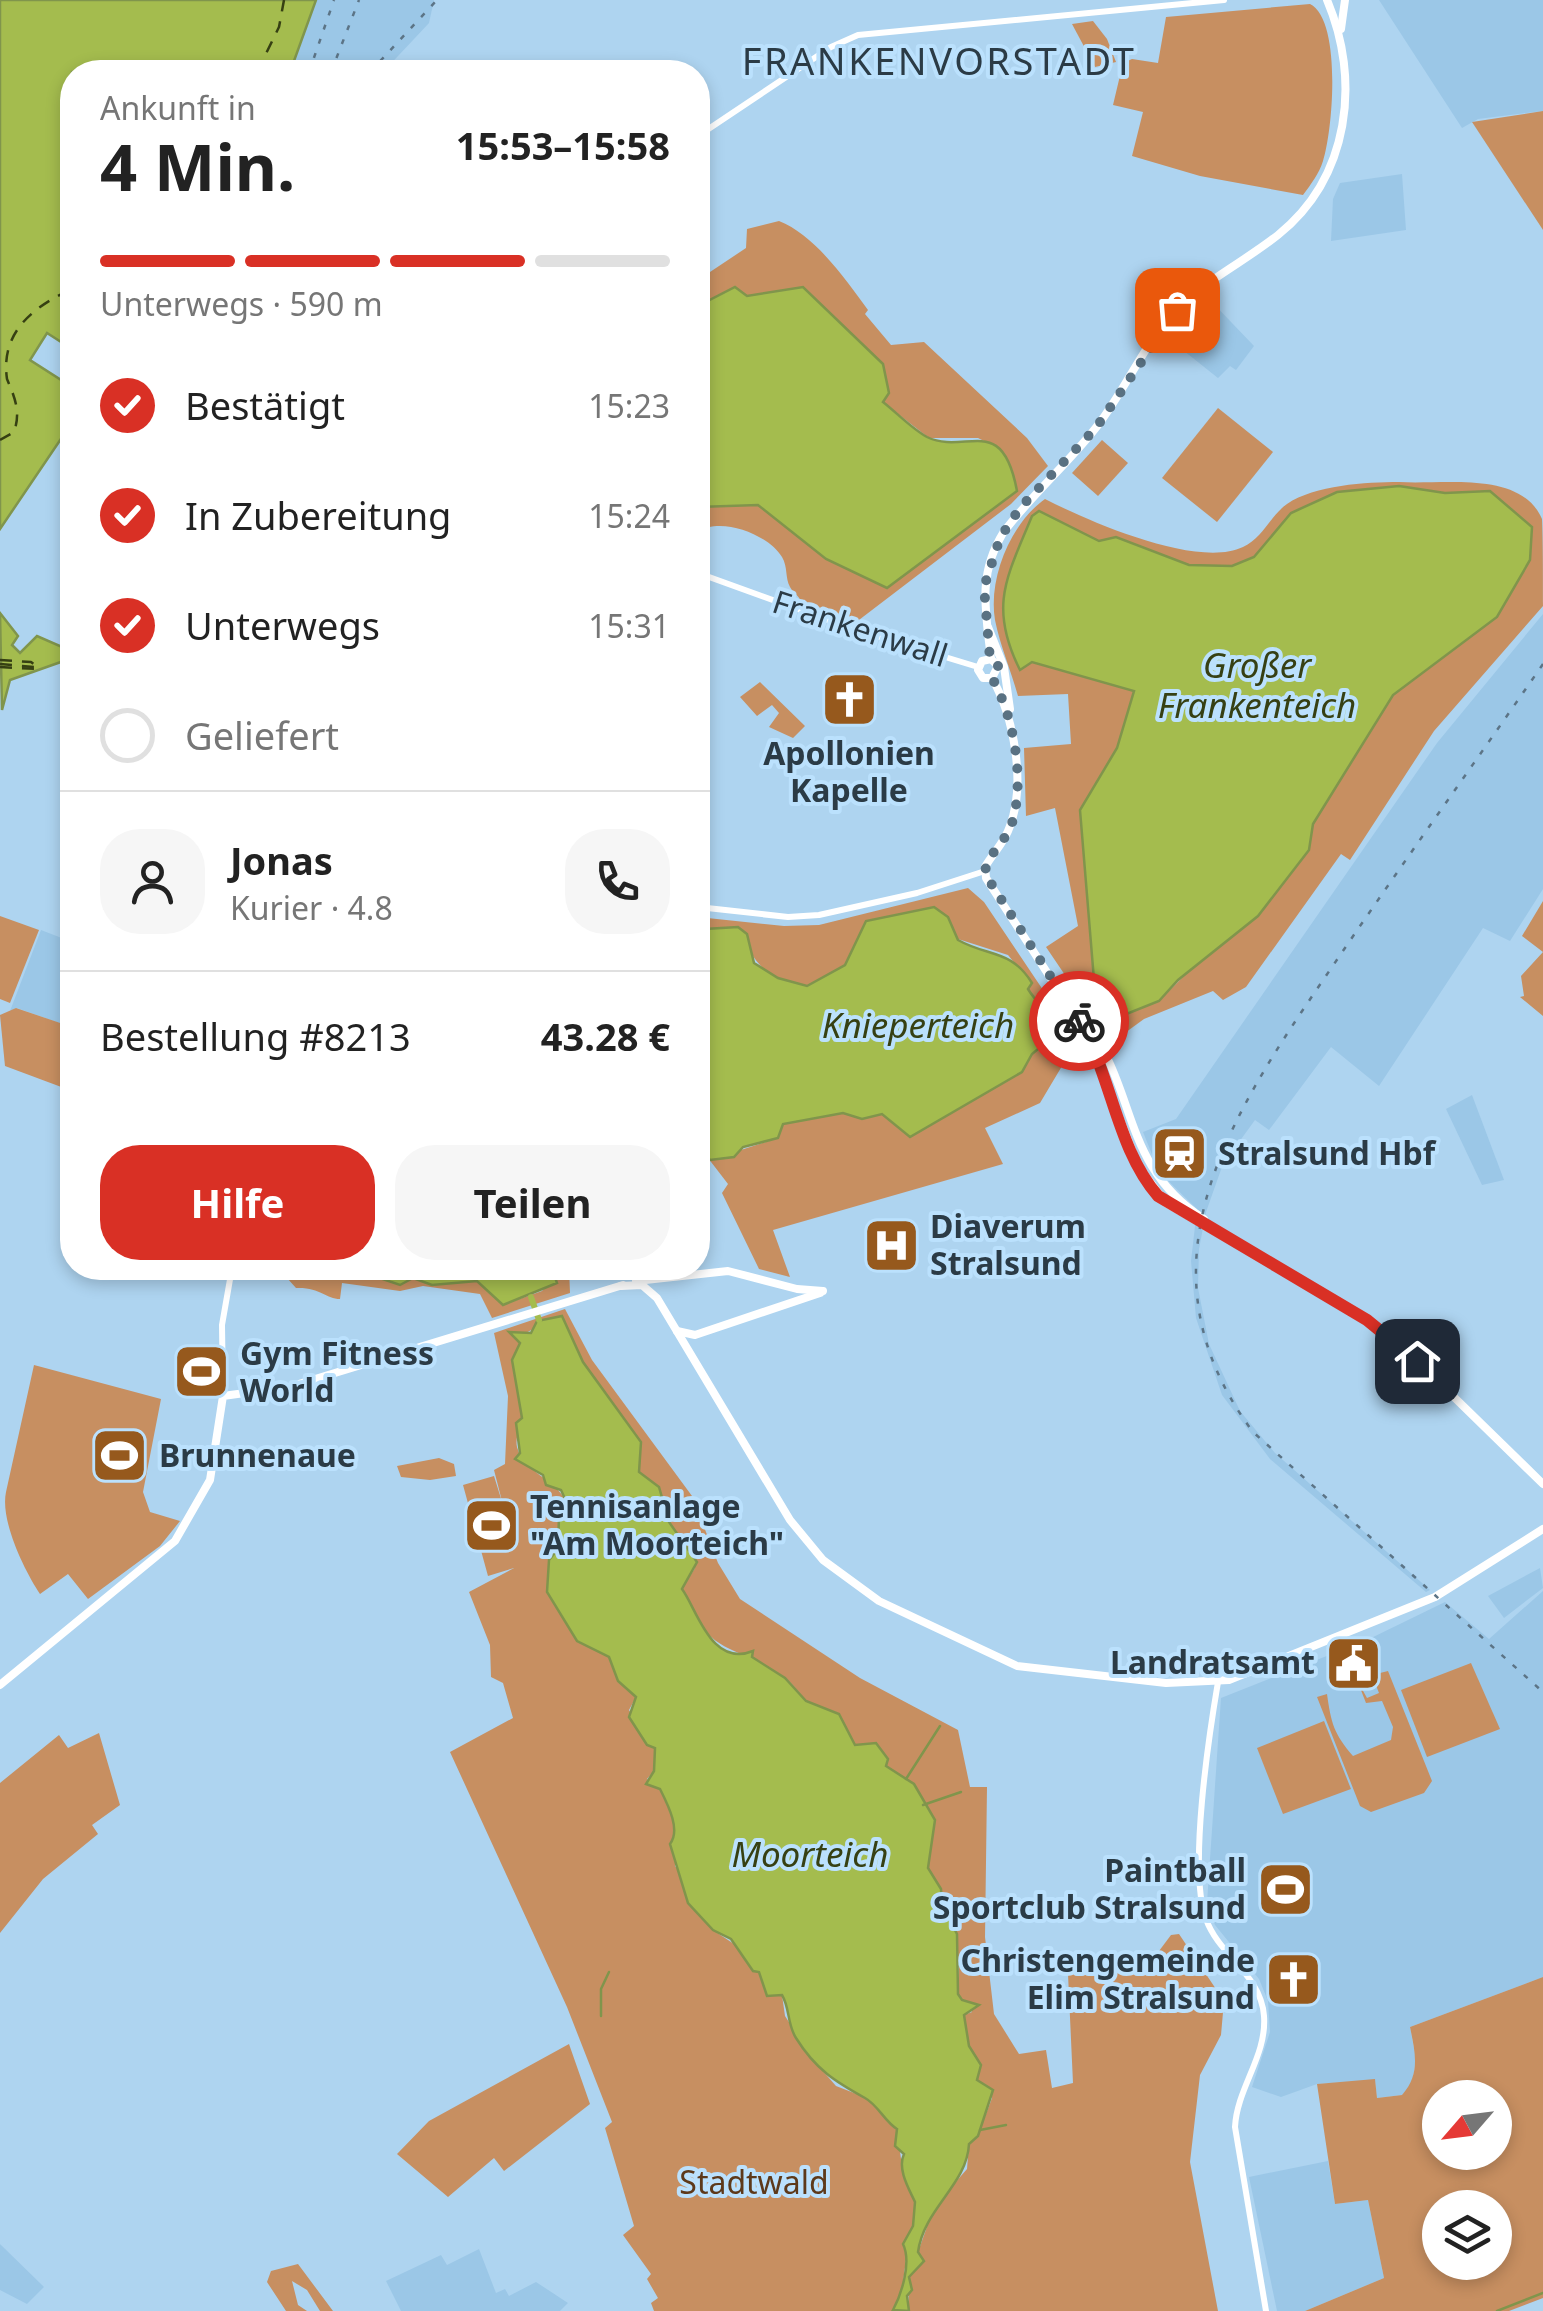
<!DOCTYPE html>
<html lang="de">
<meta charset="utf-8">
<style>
:root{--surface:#fff;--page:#f6f6f6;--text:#222;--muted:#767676;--line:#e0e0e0;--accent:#d93025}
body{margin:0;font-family:"Noto Sans",sans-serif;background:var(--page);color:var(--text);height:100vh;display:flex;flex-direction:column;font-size:38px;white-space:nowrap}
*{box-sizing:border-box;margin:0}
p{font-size:32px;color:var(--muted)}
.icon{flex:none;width:55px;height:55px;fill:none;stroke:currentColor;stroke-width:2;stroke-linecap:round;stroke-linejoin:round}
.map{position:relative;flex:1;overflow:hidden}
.sheet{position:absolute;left:60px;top:60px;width:650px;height:1220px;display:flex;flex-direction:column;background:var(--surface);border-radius:40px;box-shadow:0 5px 15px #0003}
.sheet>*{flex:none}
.needle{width:65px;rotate:242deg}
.buttons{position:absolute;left:1422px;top:2080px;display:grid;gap:20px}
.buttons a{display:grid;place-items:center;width:90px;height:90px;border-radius:50%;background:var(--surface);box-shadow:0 5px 15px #0003;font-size:50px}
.pin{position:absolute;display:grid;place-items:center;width:85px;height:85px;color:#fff;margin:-42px;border-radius:20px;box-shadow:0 5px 15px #0006}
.courier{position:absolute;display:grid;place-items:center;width:100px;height:100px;margin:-50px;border:8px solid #d93025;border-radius:50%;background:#fff;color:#222;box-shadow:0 2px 12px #0007}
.summary em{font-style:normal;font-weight:700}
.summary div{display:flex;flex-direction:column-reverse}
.summary{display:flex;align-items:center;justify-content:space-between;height:170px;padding:0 40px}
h1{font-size:65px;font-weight:700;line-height:75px}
.bar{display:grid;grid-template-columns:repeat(4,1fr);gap:15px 10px;align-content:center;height:120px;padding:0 40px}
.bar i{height:12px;border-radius:8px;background:var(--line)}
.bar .current{background:var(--accent)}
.bar p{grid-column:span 4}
.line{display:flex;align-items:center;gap:25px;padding:0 40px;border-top:2px solid var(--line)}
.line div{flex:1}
.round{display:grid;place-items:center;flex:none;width:105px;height:105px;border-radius:40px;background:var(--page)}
ol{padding:0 40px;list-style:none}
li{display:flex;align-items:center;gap:30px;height:110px}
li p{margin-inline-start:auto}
li .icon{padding:10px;border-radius:50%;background:var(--accent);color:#fff;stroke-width:4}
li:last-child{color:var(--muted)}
li i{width:55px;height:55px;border:5px solid var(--line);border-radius:50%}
.button{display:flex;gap:20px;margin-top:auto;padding:20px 40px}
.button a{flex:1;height:115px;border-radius:40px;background:var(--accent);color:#fff;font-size:40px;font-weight:700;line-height:115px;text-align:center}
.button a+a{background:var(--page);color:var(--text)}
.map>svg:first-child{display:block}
.built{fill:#9bc7e7}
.green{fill:#c78f61;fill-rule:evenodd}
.water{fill:#a4bc4e;stroke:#80954c;stroke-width:2.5}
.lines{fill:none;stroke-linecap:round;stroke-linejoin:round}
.stream{stroke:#80954c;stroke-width:2.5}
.canal{stroke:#a4bc4e;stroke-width:6}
.ferry{stroke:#364013;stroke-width:2.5;stroke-dasharray:12 10;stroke-linecap:butt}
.tertiary{stroke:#fff;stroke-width:6}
.secondary{stroke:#fff;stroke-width:8}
.rail{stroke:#5c7486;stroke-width:2.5;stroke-dasharray:5 10;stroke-linecap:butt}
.done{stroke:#597182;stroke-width:10;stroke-dasharray:0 18}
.route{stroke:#d93025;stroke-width:12}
.labels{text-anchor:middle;stroke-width:8;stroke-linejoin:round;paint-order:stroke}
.street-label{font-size:32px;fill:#2b3b46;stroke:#bbe1fd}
.poi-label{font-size:32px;font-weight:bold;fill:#2b3b46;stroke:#bbe1fd;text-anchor:start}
.park-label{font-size:32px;fill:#5d391a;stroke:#bbe1fd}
.water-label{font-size:35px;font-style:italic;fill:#364013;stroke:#bbe1fd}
.quarter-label{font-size:38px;letter-spacing:2.5px;fill:#2b3b46;stroke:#bbe1fd}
</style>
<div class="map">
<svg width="1543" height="2311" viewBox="0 0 1543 2311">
<rect width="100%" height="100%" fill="#aed4f0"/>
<g class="built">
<polygon points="316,0 434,0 429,23 383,72 290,72"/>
<polygon points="1379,0 1543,0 1543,111 1478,119 1462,128"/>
<polygon points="1402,174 1406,230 1331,241 1333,199 1340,183"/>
<polygon points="1209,299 1254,346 1236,370 1230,366 1218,378 1169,339 1175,324"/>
<polygon points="1543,614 1543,889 1510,941 1483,928 1379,1086 1331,1047 1269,1130 1255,1120 1223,1164 1206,1212 1199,1249 1198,1288 1209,1344 1240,1411 1275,1453 1430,1590 1426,1592 1270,1459 1222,1395 1196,1318 1191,1261 1197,1209 1159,1172 1143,1132 1176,1119 1437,743"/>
<polygon points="41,930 72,942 72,1005 62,1024 17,1008 10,1011"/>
<polygon points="1472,1095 1504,1180 1482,1185 1446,1109"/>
<polygon points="1540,1568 1543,1588 1504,1618 1488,1596"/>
<polygon points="1543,1591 1543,1977 1410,2027 1416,2059 1412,2084 1402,2095 1377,2098 1375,2080 1317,2084 1281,2097 1252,2087 1270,2032 1268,2001 1259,1979 1215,1925 1207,1903 1221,1698 1367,1640 1445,1602 1489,1639"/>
<polygon points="1328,2161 1335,2204 1368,2200 1384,2278 1305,2311 1277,2311 1249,2177"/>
<polygon points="0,2244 44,2287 27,2304 0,2290"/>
<polygon points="479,2249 496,2293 505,2289 509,2296 536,2282 568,2303 560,2311 401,2311 386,2281 441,2255 447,2265"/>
</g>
<g class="green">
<path d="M1310,4C1342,20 1333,130 1323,161C1319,174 1311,184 1303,195L1200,176L1132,156L1143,112L1113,105L1123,63L1132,59L1158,63L1166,17Z"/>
<polygon points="1093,21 1107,39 1116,62 1095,67 1072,24"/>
<polygon points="1543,111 1543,230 1472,122"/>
<path d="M779,221C815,235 846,280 868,310L865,314L891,345L924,342L1027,438L1048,466L1011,504L855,623L803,605C800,596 794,594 790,587C785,578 788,567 782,557C768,534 720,516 698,532V507L758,505L826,559L1013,471L998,448L978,438H929L734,287L698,306V280L746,248L747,229Z"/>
<polygon points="1218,408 1273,452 1217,522 1162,478"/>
<polygon points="1102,440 1128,463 1098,496 1072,473"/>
<path d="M1399,482C1444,485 1521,470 1542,519C1543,536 1543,586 1543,606L1434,731L1350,860L1341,854L1246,987L1223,1000L1213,991L1144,1019L1111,1043L1046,947L1078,926L1055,808L1026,816L1024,748L1071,744L1068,694L1018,696C1011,671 1000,645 995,620C988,578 1011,523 1045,499C1088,521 1197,569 1243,547C1263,538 1270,516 1287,504C1315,485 1366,482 1399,482ZM1399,486L1445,493L1490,491L1393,695L1312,824L1309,850L1159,1001L1092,921L1081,810L1117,748L1134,690L1032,662L1039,512L1099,541L1116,537L1189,565L1232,566L1254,557L1291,513L1337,492Z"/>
<polygon points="760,682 805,726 793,738 769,727 779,713 772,705 757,716 740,697"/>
<path d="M968,888L984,902L1084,1051L1065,1061L1040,1103L985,1128L1003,1164L773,1230L790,1277L759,1269L722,1193L728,1184L698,1145L710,1160L778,1138L782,1124L843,1113L862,1119L882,1114L1041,1004L1028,989L1031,983L1008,955L958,939C947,925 950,911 930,907L837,972L807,986C764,979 755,964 738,927L705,929L698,944V917L784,926L819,925Z"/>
<polygon points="1543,901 1543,1016 1520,997 1524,996 1521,976 1543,952 1522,936"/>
<polygon points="0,916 39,930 10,1003 0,999"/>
<polygon points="16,1008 72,1027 72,1091 5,1066 0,1015"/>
<path d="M278,1268L299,1276L346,1275L353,1269L400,1285L412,1278L477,1281L514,1301L542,1291L555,1277L552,1268H569L570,1293L492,1318L480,1294L423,1286L400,1291L342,1283L340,1299C326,1299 320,1287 296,1288Z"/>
<path d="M565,1309L592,1360L692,1496L718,1563L740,1599L860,1678L958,1730L970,1787H987L985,1937L994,2014L1019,2054L1046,2050L1052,2088L1073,2083L1068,1974L1144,1971L1171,1935L1179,1934L1224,2001L1221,2035L1200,2075L1190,2162L1218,2311H909L908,2277L923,2262L918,2252L934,2207L967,2169L969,2144L980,2130L992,2098L985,2084L977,2081L981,2065L968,2046L964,2015L972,2012L958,1994L959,1965L949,1915L928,1868L934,1820L914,1784L885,1766L887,1759L876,1744L855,1746L839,1714C830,1708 820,1709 810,1703C801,1697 794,1684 783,1676C728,1640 711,1659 682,1589L695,1568L669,1522L659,1487L639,1472L641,1443L583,1362L558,1316L518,1337L520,1344L512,1360L522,1419L517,1423C520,1432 515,1438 517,1447C523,1471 556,1480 566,1501L559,1516L558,1549L549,1560L547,1592L586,1645L609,1657L618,1681L636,1697L629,1710L647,1745L655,1748L654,1771L647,1779L663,1793L675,1823V1866L684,1878L688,1903L713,1930L737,1946L759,1972L766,1991L782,1995L785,2016L815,2062L836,2086L867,2098L897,2129L903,2174L915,2202L913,2226L903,2247L907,2252L902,2290L894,2311H654L651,2303L658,2298L647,2279L651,2274L623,2235L634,2226L605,2128L612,2122L567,2007L450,1752L513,1718L503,1683L491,1677L490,1645L469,1592L514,1568L488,1576L463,1485L494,1476L503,1505L494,1470L505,1464L508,1396L494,1333Z"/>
<path d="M34,1365L161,1399L143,1492L150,1512L180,1521L160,1546L88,1599L68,1574L40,1594C24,1570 0,1520 6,1492Z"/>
<polygon points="439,1458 454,1464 456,1476 430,1480 401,1477 397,1466"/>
<polygon points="1471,1663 1500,1729 1427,1757 1401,1690"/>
<path d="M1388,1671L1432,1781L1424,1793L1371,1812L1360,1806L1317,1697L1327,1694C1331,1723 1334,1734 1353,1756L1391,1740L1393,1727L1382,1701L1366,1703L1357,1680L1367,1698L1379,1693L1372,1675Z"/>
<polygon points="1324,1721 1351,1789 1283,1814 1257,1748"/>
<polygon points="99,1733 120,1805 92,1825 98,1834 43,1879 0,1933 0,1783 59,1735 68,1748"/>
<path d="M1543,1977V2298L1509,2311H1305L1384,2278L1368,2200L1335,2204L1317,2084L1375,2079L1377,2098L1402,2095C1421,2074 1415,2052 1410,2027ZM1440,2098H1495V2152H1440ZM1440,2208H1495V2262H1440Z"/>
<polygon points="569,2044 590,2104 504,2171 494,2158 448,2197 397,2154 429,2121"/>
<polygon points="298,2264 333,2311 320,2311 307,2290 292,2281 298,2305 307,2311 286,2311 267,2282 271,2271"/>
</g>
<g class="water">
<polygon points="0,0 316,0 290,72 72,72 72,349 47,333 30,360 72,387 71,424 0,529"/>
<path d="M735,287L747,296L803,287L883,364L889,393L883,402C897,413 912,429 927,437C966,456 1002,411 1017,491L887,588L826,559L758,505L698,507V306Z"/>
<path d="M1399,486L1445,493L1490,491L1532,527L1530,560L1497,617L1393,695L1313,824L1309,850L1258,916L1178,980L1159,1001L1119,1017L1107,1010L1095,992L1080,810L1117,748L1134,691L1032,662L1020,670C988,606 1007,577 1032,516L1039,511L1099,541L1116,537L1189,565L1232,566L1254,557L1291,513L1337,492Z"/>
<polygon points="0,613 18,636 12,645 20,653 37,636 62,647 71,638 72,627 72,658 10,680 2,710"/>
<path d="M934,907L948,917L958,940C988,957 1011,949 1032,983L1028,989C1038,1006 1051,1011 1061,1030L1032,1054L1022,1072L910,1137L882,1114L862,1119L843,1113L783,1124L778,1138L743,1147L734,1157L710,1160L698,1145V944L705,929L738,927L747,934L754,963L778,978L807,986L845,965L866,921Z"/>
<path d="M283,1268H393L404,1276L433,1277L441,1268L460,1272L477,1268L487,1277L489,1268H552L557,1283L503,1305L477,1281L432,1285L413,1278L400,1285L353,1269L338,1278C320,1274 297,1280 283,1268Z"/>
<path d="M562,1316L583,1362L641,1442L639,1472L659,1487L669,1522L697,1562L682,1589C697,1609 711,1668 753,1651L752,1657L785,1678L806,1701L839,1714L855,1745L876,1743L888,1759L886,1766L914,1784L935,1820L928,1868L941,1889L942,1905L957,1934L958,1994L962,2000L979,2005L964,2015L969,2046L981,2065L977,2080L993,2090L978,2136L969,2144C967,2185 924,2208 918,2252L924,2261L909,2277L912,2290L907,2296L909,2311L893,2310C901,2295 912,2263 903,2244L913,2226L915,2202C909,2189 897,2169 904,2154L895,2146L897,2129C885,2122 878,2105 865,2098C836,2082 816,2070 796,2038C787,2024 790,2008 782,1995L767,1996L759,1972L753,1971L731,1939L713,1930L688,1903L670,1844C681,1830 668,1805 660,1789L646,1784L654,1771L655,1748L647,1745L629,1717L636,1697L618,1681L609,1657L577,1641L547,1592L549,1560L558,1549L559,1516L566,1501L561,1490L546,1485L543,1475L515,1459L520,1453L516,1423L522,1418L512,1360L520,1343L509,1332L531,1333L537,1321Z"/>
</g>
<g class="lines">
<g class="stream">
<polyline points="906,1779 940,1726"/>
<polyline points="923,1805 961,1792"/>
<polyline points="601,2016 601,1989 609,1972"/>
<polyline points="980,2130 1006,2125"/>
<polyline points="1497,2311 1543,2293"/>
</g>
<polyline class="canal" points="531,1297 539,1320"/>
<g class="ferry">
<polyline points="257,72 279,27 284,0"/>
<path d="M0,440L14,432C21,412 15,398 7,379C0,331 35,306 72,289"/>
<polyline points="0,660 31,662 40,669"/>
<polyline points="0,664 34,667"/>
<polyline points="0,667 38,669"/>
</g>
<g class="tertiary">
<polyline points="698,136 831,47 858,35 1224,0"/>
<polyline points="698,573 853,629 978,667"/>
<polyline points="698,907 788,917 819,915 917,893 985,871"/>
<polyline points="223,1396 222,1325 232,1268"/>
<path d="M1218,1682C1209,1735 1188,1871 1206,1919C1219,1956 1261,1974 1264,2016C1267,2056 1237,2088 1235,2127L1266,2311"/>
</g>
<g class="secondary">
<polyline points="1341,29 1345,0"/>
<polyline points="988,627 1004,667 1010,709"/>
<path d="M991,659L982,661L978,670L983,678H992C1014,717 1026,783 1010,826C1005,842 993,853 985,867L986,878L1088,1036L1138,1166L1166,1203L1367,1320L1417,1361L1543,1484"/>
<path d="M992,678L998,666L991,659C986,613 977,575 1003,533C1032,494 1069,463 1098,425C1124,391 1142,349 1170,317C1199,283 1243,263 1278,235C1350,177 1361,80 1327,0"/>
<path d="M1082,1018C1139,1088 1119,1164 1204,1219"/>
<polyline points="636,1281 728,1271 797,1289 823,1291"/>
<polyline points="621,1286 642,1285 657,1298 790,1520 823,1560 879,1601 1017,1666 1166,1683 1229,1680 1435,1597 1543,1529"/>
<polyline points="677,1331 695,1335 820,1293"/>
<polyline points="0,1685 175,1541 210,1480 223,1396 289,1387 623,1285"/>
</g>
<g class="rail">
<polyline points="309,72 334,0"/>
<polyline points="331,72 359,0"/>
<polyline points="370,72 437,0"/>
<path d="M1543,664C1478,758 1412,850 1347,945C1246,1094 1121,1255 1253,1432L1543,1692"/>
</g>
</g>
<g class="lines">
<path class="done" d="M1079,1021L985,874C985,857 1005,842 1011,826C1026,783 1014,716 992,678L998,666L990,659L984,587L1000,538L1020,508L1096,428L1177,310"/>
<path class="route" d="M1079,1021C1112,1075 1116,1148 1158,1196L1367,1320L1417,1361"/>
</g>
<defs>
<symbol id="church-square" viewBox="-11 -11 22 22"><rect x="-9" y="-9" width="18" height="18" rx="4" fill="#96591d" stroke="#bbe1fd"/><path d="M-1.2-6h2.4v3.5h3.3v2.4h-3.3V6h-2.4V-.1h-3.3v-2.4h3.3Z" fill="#fff"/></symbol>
<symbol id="station-square" viewBox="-11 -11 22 22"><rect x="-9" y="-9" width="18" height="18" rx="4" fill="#96591d" stroke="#bbe1fd"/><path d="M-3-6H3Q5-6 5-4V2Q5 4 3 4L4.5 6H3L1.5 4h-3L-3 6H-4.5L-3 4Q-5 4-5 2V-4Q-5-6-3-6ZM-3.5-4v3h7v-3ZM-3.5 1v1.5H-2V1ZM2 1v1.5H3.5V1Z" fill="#fff"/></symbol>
<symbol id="hospital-square" viewBox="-11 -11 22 22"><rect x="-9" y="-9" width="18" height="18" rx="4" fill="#96591d" stroke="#bbe1fd"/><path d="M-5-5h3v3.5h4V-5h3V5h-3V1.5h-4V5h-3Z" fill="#fff"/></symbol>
<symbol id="stadium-square" viewBox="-11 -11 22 22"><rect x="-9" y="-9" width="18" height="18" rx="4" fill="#96591d" stroke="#bbe1fd"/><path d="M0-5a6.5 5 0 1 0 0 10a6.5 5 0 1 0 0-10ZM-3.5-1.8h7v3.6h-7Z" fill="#fff"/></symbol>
<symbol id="civic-square" viewBox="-11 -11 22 22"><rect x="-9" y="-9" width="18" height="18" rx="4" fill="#96591d" stroke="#bbe1fd"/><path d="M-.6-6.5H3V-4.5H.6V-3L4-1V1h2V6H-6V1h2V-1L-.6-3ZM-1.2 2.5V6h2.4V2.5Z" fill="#fff"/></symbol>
</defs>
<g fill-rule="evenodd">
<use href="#church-square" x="818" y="668" width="63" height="63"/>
<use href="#station-square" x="1148" y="1122" width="63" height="63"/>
<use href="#hospital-square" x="860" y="1214" width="63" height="63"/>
<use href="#stadium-square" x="170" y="1340" width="63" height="63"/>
<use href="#stadium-square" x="88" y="1424" width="63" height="63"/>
<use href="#stadium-square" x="460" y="1494" width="63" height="63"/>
<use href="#civic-square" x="1322" y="1632" width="63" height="63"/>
<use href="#stadium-square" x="1254" y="1858" width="63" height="63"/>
<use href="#church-square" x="1262" y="1948" width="63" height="63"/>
</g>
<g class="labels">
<g class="street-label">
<text transform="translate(860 629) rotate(18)" y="11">Frankenwall</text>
</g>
<g class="poi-label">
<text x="849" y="765" text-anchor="middle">Apollonien<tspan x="849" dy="37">Kapelle</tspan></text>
<text x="1218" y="1165">Stralsund Hbf</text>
<text x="930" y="1238">Diaverum<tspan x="930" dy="37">Stralsund</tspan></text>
<text x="240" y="1365">Gym Fitness<tspan x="240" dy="37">World</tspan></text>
<text x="159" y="1467">Brunnenaue</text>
<text x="530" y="1518">Tennisanlage<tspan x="530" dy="37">"Am Moorteich"</tspan></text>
<text x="1315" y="1674" text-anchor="end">Landratsamt</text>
<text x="1246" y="1882" text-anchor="end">Paintball<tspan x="1246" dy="37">Sportclub Stralsund</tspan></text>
<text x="1255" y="1972" text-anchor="end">Christengemeinde<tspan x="1255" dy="37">Elim Stralsund</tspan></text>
</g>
<g class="park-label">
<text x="754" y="2194">Stadtwald</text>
</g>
<g class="water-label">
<text x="1257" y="678">Großer<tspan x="1257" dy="40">Frankenteich</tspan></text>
<text x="918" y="1038">Knieperteich</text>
<text x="810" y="1867">Moorteich</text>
</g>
<g class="quarter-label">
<text x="939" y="75">FRANKENVORSTADT</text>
</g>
</g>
</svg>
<div class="buttons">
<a><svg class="needle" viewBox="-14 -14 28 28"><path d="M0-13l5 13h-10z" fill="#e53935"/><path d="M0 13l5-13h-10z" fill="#767676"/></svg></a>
<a><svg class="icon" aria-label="layers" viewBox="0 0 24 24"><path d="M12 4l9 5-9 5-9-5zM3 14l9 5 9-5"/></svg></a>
</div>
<div class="pin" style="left:1177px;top:310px;background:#ea580c"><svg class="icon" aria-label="bag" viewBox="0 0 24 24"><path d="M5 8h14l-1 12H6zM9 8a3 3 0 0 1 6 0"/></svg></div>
<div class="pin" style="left:1417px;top:1361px;background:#1f2937"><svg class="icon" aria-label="home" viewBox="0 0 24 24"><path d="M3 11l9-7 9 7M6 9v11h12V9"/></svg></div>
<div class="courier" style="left:1079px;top:1021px"><svg class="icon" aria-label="bike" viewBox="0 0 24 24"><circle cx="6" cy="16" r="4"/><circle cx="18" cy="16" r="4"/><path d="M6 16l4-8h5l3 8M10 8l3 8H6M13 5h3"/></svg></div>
<section class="sheet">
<div class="summary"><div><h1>4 Min.</h1><p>Ankunft in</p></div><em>15:53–15:58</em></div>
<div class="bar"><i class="current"></i><i class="current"></i><i class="current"></i><i></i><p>Unterwegs · 590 m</p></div>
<ol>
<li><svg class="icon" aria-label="check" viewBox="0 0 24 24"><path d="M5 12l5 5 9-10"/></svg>Bestätigt<p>15:23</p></li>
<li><svg class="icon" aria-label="check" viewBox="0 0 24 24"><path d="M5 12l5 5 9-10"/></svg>In Zubereitung<p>15:24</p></li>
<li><svg class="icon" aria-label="check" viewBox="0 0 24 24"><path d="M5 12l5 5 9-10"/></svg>Unterwegs<p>15:31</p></li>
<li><i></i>Geliefert</li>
</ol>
<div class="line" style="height:180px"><a class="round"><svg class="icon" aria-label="person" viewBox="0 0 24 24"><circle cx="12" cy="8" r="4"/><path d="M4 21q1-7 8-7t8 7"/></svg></a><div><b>Jonas</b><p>Kurier · 4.8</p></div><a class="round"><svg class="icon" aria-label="phone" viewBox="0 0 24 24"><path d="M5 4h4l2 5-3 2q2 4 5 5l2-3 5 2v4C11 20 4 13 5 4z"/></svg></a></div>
<div class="line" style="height:130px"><div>Bestellung #8213</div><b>43.28 €</b></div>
<div class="button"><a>Hilfe</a><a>Teilen</a></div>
</section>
</div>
